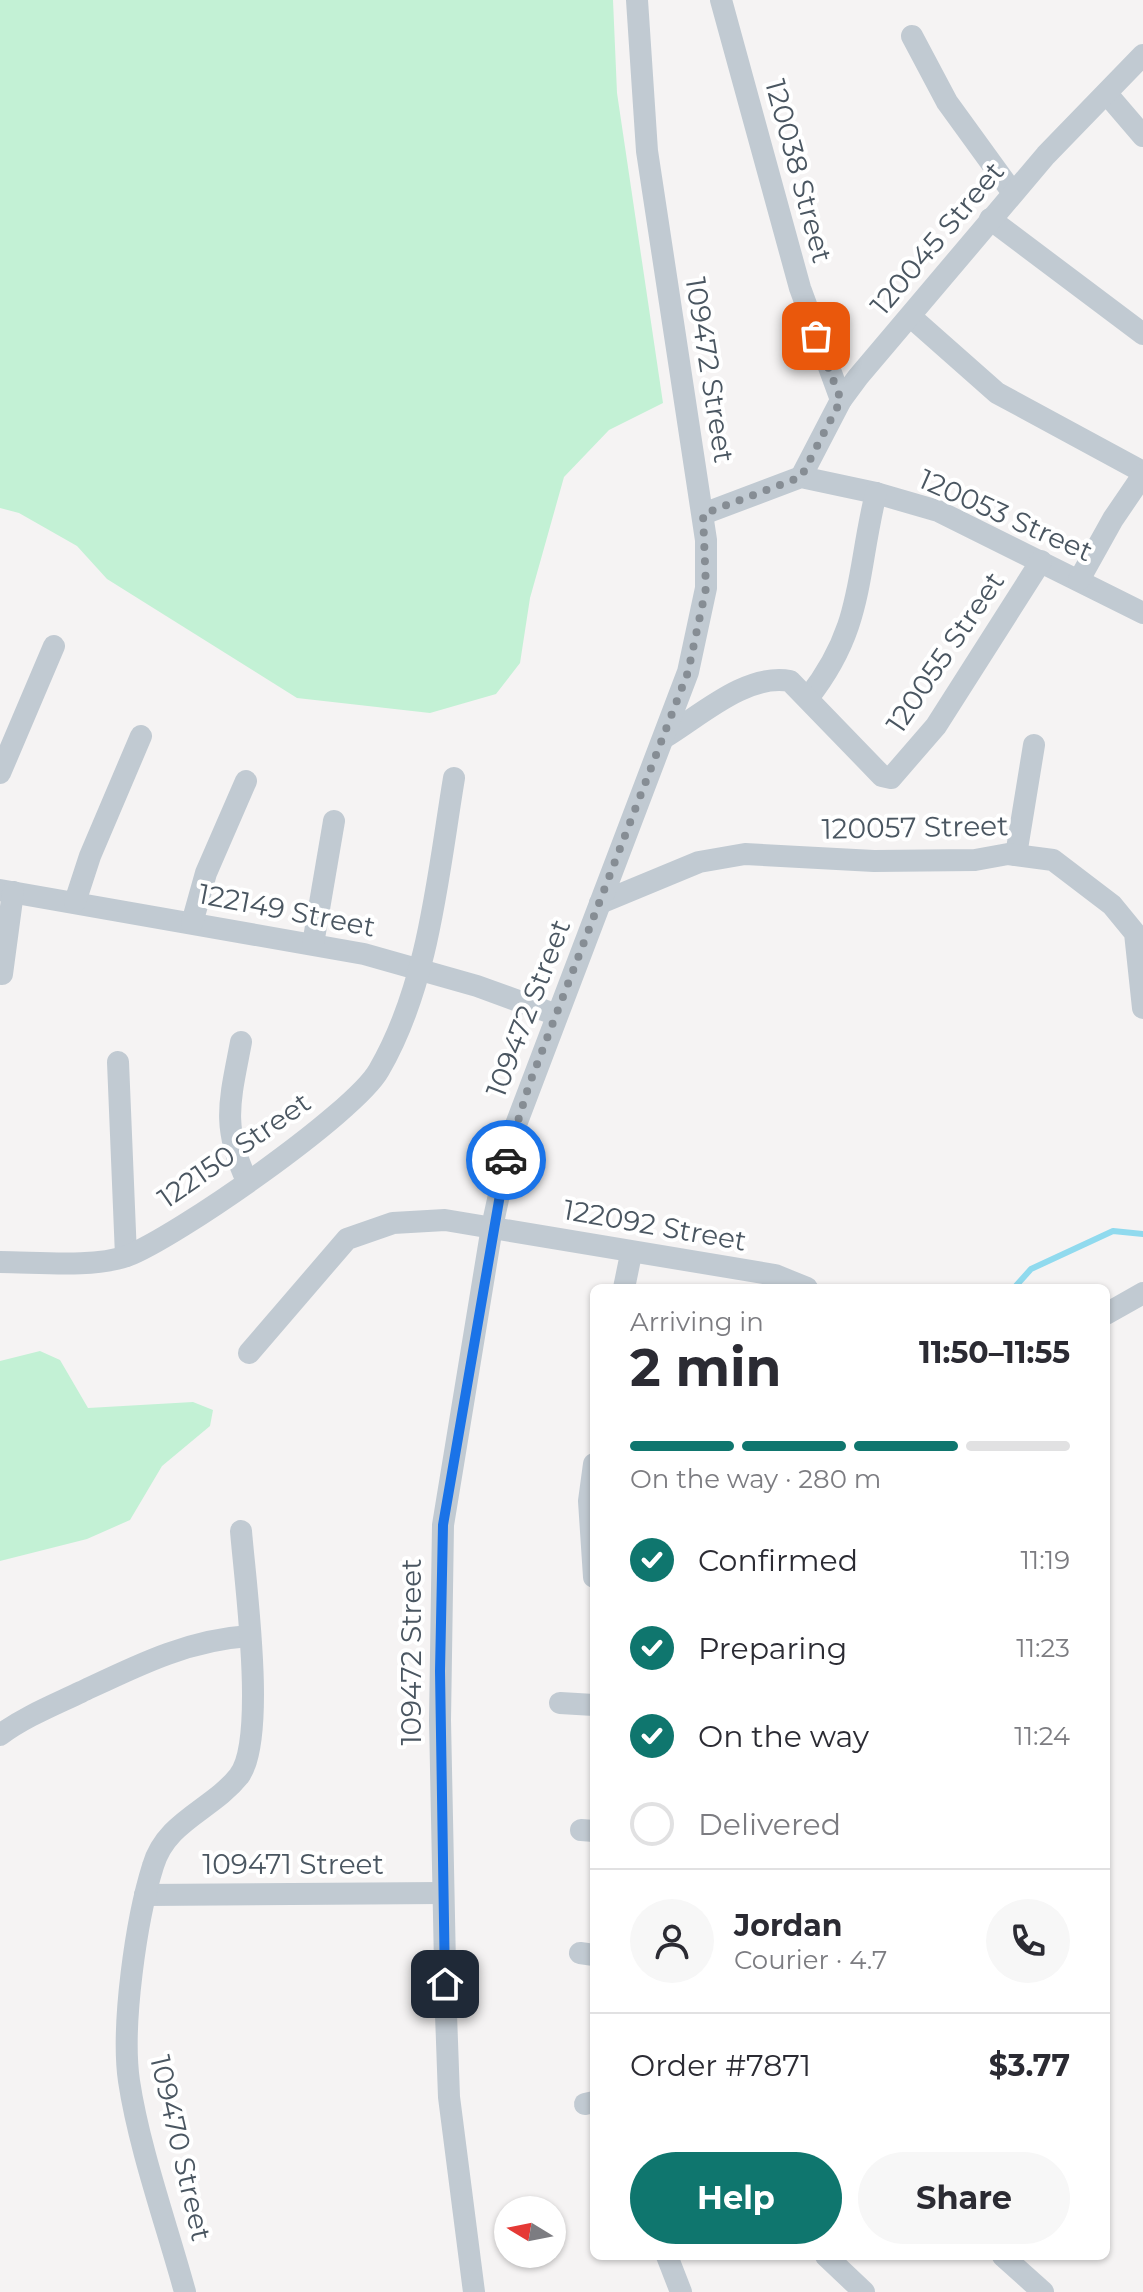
<!DOCTYPE html>
<meta charset="utf-8">
<style>
:root{--surface:#fff;--page:#f7f7f7;--text:#2b2b33;--muted:#7c7c81;--line:#e1e1e2;--accent:#0f766e}
body{margin:0;font-family:Montserrat,sans-serif;background:var(--page);color:var(--text);height:100vh;display:flex;flex-direction:column;font-size:30px;white-space:nowrap}
*{box-sizing:border-box;margin:0}
p{font-size:26px;color:var(--muted)}
.icon{flex:none;width:44px;height:44px;fill:none;stroke:currentColor;stroke-width:2;stroke-linecap:round;stroke-linejoin:round}
.map{position:relative;flex:1;overflow:hidden}
.panel{position:absolute;left:590px;top:1284px;width:520px;height:976px;display:flex;flex-direction:column;background:var(--surface);border-radius:12px;box-shadow:0 2px 6px #0004}
.panel>*{flex:none}
.needle{width:52px;rotate:280deg}
.controls{position:absolute;left:494px;top:2196px;display:grid;gap:16px}
.controls a{display:grid;place-items:center;width:72px;height:72px;border-radius:50%;background:var(--surface);box-shadow:0 2px 6px #0004;font-size:40px}
.pin{position:absolute;display:grid;place-items:center;width:68px;height:68px;color:#fff;margin:-34px;border-radius:16px;box-shadow:0 4px 12px #0006}
.courier{position:absolute;display:grid;place-items:center;width:80px;height:80px;margin:-40px;border:6px solid #1a73e8;border-radius:50%;background:#fff;color:#222;box-shadow:0 2px 10px #0007}
.headline em{font-style:normal;font-weight:700}
.headline div{display:flex;flex-direction:column-reverse}
.headline{display:flex;align-items:center;justify-content:space-between;height:136px;padding:0 40px}
h1{font-size:52px;font-weight:700;line-height:60px}
.bar{display:grid;grid-template-columns:repeat(4,1fr);gap:12px 8px;align-content:center;height:96px;padding:0 40px}
.bar i{height:10px;border-radius:6px;background:var(--line)}
.bar .selected{background:var(--accent)}
.bar p{grid-column:span 4}
.line{display:flex;align-items:center;gap:20px;padding:0 40px;border-top:2px solid var(--line)}
.line div{flex:1}
.round{display:grid;place-items:center;flex:none;width:84px;height:84px;border-radius:42px;background:var(--page)}
ol{padding:0 40px;list-style:none}
li{display:flex;align-items:center;gap:24px;height:88px}
li p{margin-inline-start:auto}
li .icon{padding:8px;border-radius:50%;background:var(--accent);color:#fff;stroke-width:4}
li:last-child{color:var(--muted)}
li i{width:44px;height:44px;border:4px solid var(--line);border-radius:50%}
.button{display:flex;gap:16px;margin-top:auto;padding:16px 40px}
.button a{flex:1;height:92px;border-radius:48px;background:var(--accent);color:#fff;font-size:32px;font-weight:700;line-height:92px;text-align:center}
.button a+a{background:var(--page);color:var(--text)}
.map>svg:first-child{display:block}
.green{fill:#c3f1d5}
.lines{fill:none;stroke-linecap:round;stroke-linejoin:round}
.stream{stroke:#90daee;stroke-width:6}
.minor{stroke:#c1cad2;stroke-width:22}
.done{stroke:#868d94;stroke-width:8;stroke-dasharray:0 14.4}
.route{stroke:#1a73e8;stroke-width:10}
.labels{text-anchor:middle;stroke-width:8;stroke-linejoin:round;paint-order:stroke}
.street-label{font-size:28px;fill:#4a5661;stroke:#fff}
</style>
<div class="map">
<svg width="1143" height="2292" viewBox="0 0 1143 2292">
<rect width="100%" height="100%" fill="#f5f3f3"/>
<g class="green">
<polygon points="0,0 613,0 617,93 663,403 609,430 564,477 530,598 520,663 496,694 430,713 297,698 107,579 77,546 19,513 0,508"/>
<polygon points="40,1351 60,1360 88,1408 193,1402 213,1410 210,1426 162,1466 130,1520 87,1539 0,1561 0,1361"/>
</g>
<g class="lines">
<polyline class="stream" points="1014,1288 1031,1269 1113,1231 1143,1234"/>
<g class="minor">
<polyline points="721,0 800,288 841,400"/>
<polyline points="912,36 947,102 1013,193"/>
<polyline points="1107,94 1143,136"/>
<polyline points="990,219 1143,334"/>
<polyline points="911,317 997,393 1143,472"/>
<polyline points="801,477 841,400 858,377 1046,155 1143,55"/>
<polyline points="703,514 801,477 876,493 938,511 1143,613"/>
<polyline points="1079,580 1113,519 1143,475"/>
<path d="M808,698C864,627 856,575 876,493"/>
<path d="M665,737C700,716 746,673 790,681L882,776L891,778L936,726L1041,561"/>
<polyline points="0,773 54,646"/>
<polyline points="1016,855 1034,745"/>
<polyline points="0,890 364,954 477,986 557,1015"/>
<polyline points="75,902 90,856 141,736"/>
<polyline points="600,903 699,862 745,854 874,861 975,860 1008,854 1053,860 1112,905 1135,933 1143,1008"/>
<polyline points="192,923 206,873 246,781"/>
<polyline points="313,944 334,821"/>
<polyline points="2,974 13,892"/>
<path d="M241,1042C230,1100 221,1126 247,1181"/>
<polyline points="118,1062 126,1256"/>
<path d="M0,1262C37,1262 93,1268 127,1256C175,1238 355,1113 379,1070C429,984 438,874 454,778"/>
<polyline points="624,1288 631,1254"/>
<polyline points="1106,1314 1143,1293"/>
<polyline points="249,1353 347,1239 393,1223 445,1220 775,1275 807,1288"/>
<polyline points="594,1464 589,1501 594,1577"/>
<polyline points="560,1703 594,1705"/>
<path d="M0,1735C24,1717 54,1705 81,1692C136,1666 187,1640 249,1636"/>
<polyline points="581,1830 594,1831"/>
<polyline points="145,1895 442,1893"/>
<polyline points="580,1953 594,1955"/>
<polyline points="585,2104 594,2102"/>
<polyline points="667,2256 681,2292"/>
<polyline points="826,2256 864,2292"/>
<polyline points="1003,2256 1043,2292"/>
<path d="M185,2292C167,2226 139,2148 129,2081C121,2026 136,1920 153,1866C166,1821 212,1810 239,1776C267,1739 245,1582 241,1531"/>
<polyline points="474,2292 449,2097 446,2014 440,1720 443,1525 492,1227 512,1135 688,672 706,588 706,540 647,151 637,0"/>
</g>
</g>
<g class="lines">
<polyline class="done" points="506,1160 529,1085 688,672 706,588 703,514 801,477 841,400 816,336"/>
<polyline class="route" points="445,1984 440,1671 443,1525 506,1160"/>
</g>
<g class="labels">
<g class="street-label">
<text transform="translate(799 171) rotate(75)" y="10">120038 Street</text>
<text transform="translate(937 238) rotate(-50)" y="10">120045 Street</text>
<text transform="translate(710 370) rotate(81)" y="10">109472 Street</text>
<text transform="translate(1006 515) rotate(24)" y="10">120053 Street</text>
<text transform="translate(945 652) rotate(-56)" y="10">120055 Street</text>
<text transform="translate(915 827) rotate(-1)" y="10">120057 Street</text>
<text transform="translate(287 910) rotate(11)" y="10">122149 Street</text>
<text transform="translate(528 1008) rotate(-69)" y="10">109472 Street</text>
<text transform="translate(234 1150) rotate(-35)" y="10">122150 Street</text>
<text transform="translate(655 1225) rotate(10)" y="10">122092 Street</text>
<text transform="translate(411 1652) rotate(-90)" y="10">109472 Street</text>
<text x="293" y="1874">109471 Street</text>
<text transform="translate(181 2148) rotate(77)" y="10">109470 Street</text>
</g>
</g>
</svg>
<div class="controls">
<a><svg class="needle" viewBox="-14 -14 28 28"><path d="M0-13l5 13h-10z" fill="#e53935"/><path d="M0 13l5-13h-10z" fill="#7c7c81"/></svg></a>
</div>
<div class="pin" style="left:816px;top:336px;background:#ea580c"><svg class="icon" aria-label="bag" viewBox="0 0 24 24"><path d="M5 8h14l-1 12H6zM9 8a3 3 0 0 1 6 0"/></svg></div>
<div class="pin" style="left:445px;top:1984px;background:#1f2937"><svg class="icon" aria-label="home" viewBox="0 0 24 24"><path d="M3 11l9-7 9 7M6 9v11h12V9"/></svg></div>
<div class="courier" style="left:506px;top:1160px"><svg class="icon" aria-label="car" viewBox="0 0 24 24"><path d="M5 17H2v-5l4-1 3-4h7l3 4 3 1v5h-3M9 17h6M6 11h13"/><circle cx="7" cy="17" r="2"/><circle cx="17" cy="17" r="2"/></svg></div>
<section class="panel">
<div class="headline"><div><h1>2 min</h1><p>Arriving in</p></div><em>11:50–11:55</em></div>
<div class="bar"><i class="selected"></i><i class="selected"></i><i class="selected"></i><i></i><p>On the way · 280 m</p></div>
<ol>
<li><svg class="icon" aria-label="check" viewBox="0 0 24 24"><path d="M5 12l5 5 9-10"/></svg>Confirmed<p>11:19</p></li>
<li><svg class="icon" aria-label="check" viewBox="0 0 24 24"><path d="M5 12l5 5 9-10"/></svg>Preparing<p>11:23</p></li>
<li><svg class="icon" aria-label="check" viewBox="0 0 24 24"><path d="M5 12l5 5 9-10"/></svg>On the way<p>11:24</p></li>
<li><i></i>Delivered</li>
</ol>
<div class="line" style="height:144px"><a class="round"><svg class="icon" aria-label="person" viewBox="0 0 24 24"><circle cx="12" cy="8" r="4"/><path d="M4 21q1-7 8-7t8 7"/></svg></a><div><b>Jordan</b><p>Courier · 4.7</p></div><a class="round"><svg class="icon" aria-label="phone" viewBox="0 0 24 24"><path d="M5 4h4l2 5-3 2q2 4 5 5l2-3 5 2v4C11 20 4 13 5 4z"/></svg></a></div>
<div class="line" style="height:104px"><div>Order #7871</div><b>$3.77</b></div>
<div class="button"><a>Help</a><a>Share</a></div>
</section>
</div>
